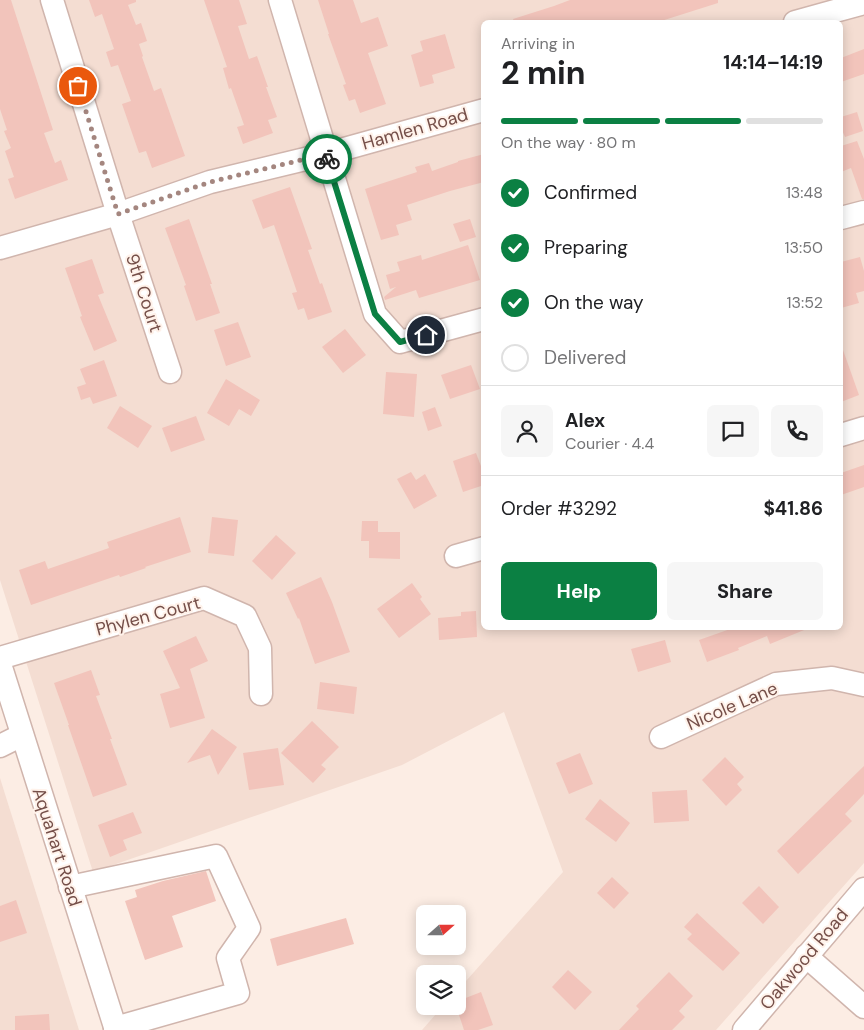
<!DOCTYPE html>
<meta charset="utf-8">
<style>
:root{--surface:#fff;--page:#f6f6f6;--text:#202124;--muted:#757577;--line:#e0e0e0;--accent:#0b8043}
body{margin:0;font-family:"DM Sans",sans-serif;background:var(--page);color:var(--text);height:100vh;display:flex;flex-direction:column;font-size:19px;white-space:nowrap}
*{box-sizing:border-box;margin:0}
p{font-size:16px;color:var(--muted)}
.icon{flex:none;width:28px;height:28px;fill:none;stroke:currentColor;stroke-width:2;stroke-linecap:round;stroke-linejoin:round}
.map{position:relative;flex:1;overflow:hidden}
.panel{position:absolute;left:481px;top:20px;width:362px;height:610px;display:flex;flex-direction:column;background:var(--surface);border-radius:8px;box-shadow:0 2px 12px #0003}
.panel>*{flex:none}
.needle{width:32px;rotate:69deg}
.buttons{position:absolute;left:416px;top:905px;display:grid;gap:10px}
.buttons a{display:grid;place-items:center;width:50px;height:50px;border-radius:8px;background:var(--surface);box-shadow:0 2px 12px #0003;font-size:25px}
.pin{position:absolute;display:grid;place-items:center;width:42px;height:42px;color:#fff;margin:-21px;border:2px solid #fff;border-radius:50%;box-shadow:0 1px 5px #0007}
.courier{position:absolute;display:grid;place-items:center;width:50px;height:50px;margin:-25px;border:4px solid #0b8043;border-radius:50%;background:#fff;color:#222;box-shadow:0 1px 6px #0007}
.summary em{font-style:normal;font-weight:700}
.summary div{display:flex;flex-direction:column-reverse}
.summary{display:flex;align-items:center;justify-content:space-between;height:85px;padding:0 20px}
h1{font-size:32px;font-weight:700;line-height:38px}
.bar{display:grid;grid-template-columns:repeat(4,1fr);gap:8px 5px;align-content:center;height:60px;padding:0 20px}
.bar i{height:6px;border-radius:4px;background:var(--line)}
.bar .on{background:var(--accent)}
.bar p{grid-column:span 4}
.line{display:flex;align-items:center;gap:12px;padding:0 20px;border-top:1px solid var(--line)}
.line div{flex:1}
.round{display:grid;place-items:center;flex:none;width:52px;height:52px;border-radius:8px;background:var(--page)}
ol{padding:0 20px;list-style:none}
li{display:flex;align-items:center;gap:15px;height:55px}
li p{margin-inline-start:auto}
li .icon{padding:5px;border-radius:50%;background:var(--accent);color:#fff;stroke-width:4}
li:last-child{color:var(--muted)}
li i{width:28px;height:28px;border:2px solid var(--line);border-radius:50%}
.action{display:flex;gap:10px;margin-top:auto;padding:10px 20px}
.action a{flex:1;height:58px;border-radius:8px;background:var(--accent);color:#fff;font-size:20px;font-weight:700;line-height:58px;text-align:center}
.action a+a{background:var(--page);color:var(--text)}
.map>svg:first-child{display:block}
.residential{fill:#f4ddd2;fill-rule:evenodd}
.building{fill:#f2c4bb}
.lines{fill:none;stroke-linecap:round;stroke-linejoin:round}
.minor-casing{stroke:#d0b5ad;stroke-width:25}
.minor{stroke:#fff;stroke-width:22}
.done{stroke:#a4867f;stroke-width:5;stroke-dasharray:0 9}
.route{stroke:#0b8043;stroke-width:6}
.labels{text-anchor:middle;stroke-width:4;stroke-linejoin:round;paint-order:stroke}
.street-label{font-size:18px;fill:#754f49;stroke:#fff2ea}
</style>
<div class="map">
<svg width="864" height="1030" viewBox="0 0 864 1030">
<rect width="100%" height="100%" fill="#fcede4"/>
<g class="residential">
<path d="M0,0H864V863L716,1030H422L443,1006H458V990L563,872L504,712L402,765L93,872L0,580ZM484,22H841V628H484Z"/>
<polygon points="0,778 79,1030 0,1030"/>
</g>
<g class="building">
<polygon points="0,0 11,0 53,130 44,133 55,163 61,160 68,180 15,199 8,179 14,177 5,151 11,148 4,131 7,130 0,109"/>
<polygon points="89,0 136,0 136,2 128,5 136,25 141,23 147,41 139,44 143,56 142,57 154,91 161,88 185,156 152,168 146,151 139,153 122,104 131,101 118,65 111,67 106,52 114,49 102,14 95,17"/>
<polygon points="204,0 239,0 247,24 238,26 249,59 257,56 268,87 266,87 277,117 268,120 273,133 243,144 237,127 244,125 231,88 229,89 223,68 227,67"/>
<polygon points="318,0 353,0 361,23 378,17 388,46 368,53 386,104 360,113 355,99 349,101 343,85 346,84 328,34 329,34"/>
<polygon points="570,0 718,0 718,3 658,22 514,22 513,19 554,6"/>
<polygon points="445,34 455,68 432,75 434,83 420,87 411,55 423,51 420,41"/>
<polygon points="864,49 864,74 841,82 841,58"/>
<polygon points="857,112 863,131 845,137 841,128 841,117"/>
<polygon points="857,141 864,159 864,199 862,199 851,168 841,172 841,146"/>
<polygon points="484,154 484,182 450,191 407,205 412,220 396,225 399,235 381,240 365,189 417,172 415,167 429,163 432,171 458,162 458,161"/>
<polygon points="290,187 312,249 308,250 320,284 322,283 332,312 308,320 304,308 298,310 292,293 297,292 274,225 263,229 252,200"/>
<polygon points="189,219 212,284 210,284 220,313 196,321 184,286 186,285 165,228"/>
<polygon points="470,219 476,237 460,242 453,224"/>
<polygon points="468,245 480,280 419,298 416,290 385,300 384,297 396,287 390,289 386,275 400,271 397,262 421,255 422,260"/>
<polygon points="860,257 864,271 864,291 856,293 859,303 841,308 841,262"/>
<polygon points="92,259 104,293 98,295 117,341 94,351 80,317 82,316 65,268"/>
<polygon points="238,322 251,357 226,366 214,330"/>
<polygon points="345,329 366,355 343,373 322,347"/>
<polygon points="843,350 859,395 841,402 841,351"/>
<polygon points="104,360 117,396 93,404 90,397 81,400 77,387 86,384 80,369"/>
<polygon points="471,365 480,389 450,399 441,375"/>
<polygon points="386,372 417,374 414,417 383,414"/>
<polygon points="226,379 260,400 251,416 239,409 229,426 207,413"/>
<polygon points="120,406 152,426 138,448 107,428"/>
<polygon points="435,407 442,426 428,431 422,412"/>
<polygon points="196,416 205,440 171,452 162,428"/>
<polygon points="476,453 484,474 484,485 463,492 453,461"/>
<polygon points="864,465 864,487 841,495 841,473"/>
<polygon points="411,472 416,480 425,474 437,496 414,509 397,479"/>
<polygon points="180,517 191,552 145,567 146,568 120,577 119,575 31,605 19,570 45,561 48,569 109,548 107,542"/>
<polygon points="212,517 238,520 234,556 208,553"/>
<polygon points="362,521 378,521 378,532 400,532 400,559 369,558 369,541 361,541"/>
<polygon points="276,535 296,553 272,580 252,561"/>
<polygon points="321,577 332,602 350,652 315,664 299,618 298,619 286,593"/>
<polygon points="412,583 422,597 420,599 431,614 399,638 377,609"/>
<polygon points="476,611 477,637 439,640 438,618 461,616 461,612"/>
<polygon points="733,628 809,628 770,644 767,636 738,648 739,650 707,662 699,640"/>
<polygon points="196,636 208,661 190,669 205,718 170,728 160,694 180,688 163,651"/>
<polygon points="665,640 671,662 638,672 631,649"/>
<polygon points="91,670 100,695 96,696 112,739 110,739 127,785 93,797 68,725 69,725 54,683"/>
<polygon points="320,682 357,687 354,714 317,709"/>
<polygon points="312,721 339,747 321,765 326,769 313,783 281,753"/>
<polygon points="212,729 237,747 218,775 210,755 187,763"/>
<polygon points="278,748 284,785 249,790 243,753"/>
<polygon points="580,753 593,784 569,794 556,763"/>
<polygon points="725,757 744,777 737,784 742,790 726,806 702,780"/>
<polygon points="864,766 864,794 845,814 852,821 798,874 777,851"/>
<polygon points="687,790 689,821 654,823 652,792"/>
<polygon points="600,799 630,823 616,842 585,819"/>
<polygon points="133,812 142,833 123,840 127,850 110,857 98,825"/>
<polygon points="206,871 216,901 172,916 183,947 145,960 125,901 137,897 135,890 163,881"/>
<polygon points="612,877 629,893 614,909 597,893"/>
<polygon points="759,886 779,907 763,924 742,903"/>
<polygon points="16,900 27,933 0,942 0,906"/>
<polygon points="697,913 740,953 723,971 687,939 692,934 684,927"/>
<polygon points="346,918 354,944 277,966 270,939"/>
<polygon points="568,970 592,992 575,1010 552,987"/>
<polygon points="669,972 693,996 679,1011 685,1017 672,1030 619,1030 639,1009 636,1006"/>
<polygon points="481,992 493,1025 478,1030 464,1030 458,1012 458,1001"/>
<polygon points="49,1014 50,1030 15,1030 15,1016"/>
</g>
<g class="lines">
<defs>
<g id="minor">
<polyline points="52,0 118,214 170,372"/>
<polyline points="280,0 375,314 400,342 484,319"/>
<polyline points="795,22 864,3"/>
<polyline points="841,218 864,212"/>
<polyline points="0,248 118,214 210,182 326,154 484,110"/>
<polyline points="841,435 864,428"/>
<polyline points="456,556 484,548"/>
<polyline points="0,658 204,598 245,616 260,648 261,694"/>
<polyline points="0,664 116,1030"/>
<polyline points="661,737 776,684 832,678 864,685"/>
<polyline points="0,746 22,735"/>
<polyline points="70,887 216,856 249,928 228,958 238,993 115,1028"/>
<polyline points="806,956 864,1007"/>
<polyline points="744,1030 864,889"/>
</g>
</defs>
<use href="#minor" class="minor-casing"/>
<use href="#minor" class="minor"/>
</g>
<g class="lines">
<polyline class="done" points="78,86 118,214 210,182 326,154 327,159"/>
<polyline class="route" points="327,159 375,314 400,342 426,335"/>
</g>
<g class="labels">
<g class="street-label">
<text transform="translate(415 129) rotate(-16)" y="6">Hamlen Road</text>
<text transform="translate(144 293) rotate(72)" y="6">9th Court</text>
<text transform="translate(148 616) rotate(-15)" y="6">Phylen Court</text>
<text transform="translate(732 706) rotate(-23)" y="6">Nicole Lane</text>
<text transform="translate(57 847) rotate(72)" y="6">Aquahart Road</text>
<text transform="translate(804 959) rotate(-50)" y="6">Oakwood Road</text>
</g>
</g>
</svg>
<div class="buttons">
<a><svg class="needle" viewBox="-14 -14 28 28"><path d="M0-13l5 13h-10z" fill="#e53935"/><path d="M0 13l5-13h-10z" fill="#757577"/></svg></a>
<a><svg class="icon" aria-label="layers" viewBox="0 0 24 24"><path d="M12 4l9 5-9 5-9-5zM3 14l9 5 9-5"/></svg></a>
</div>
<div class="pin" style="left:78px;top:86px;background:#ea580c"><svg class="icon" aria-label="bag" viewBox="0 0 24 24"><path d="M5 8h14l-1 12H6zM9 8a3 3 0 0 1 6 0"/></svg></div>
<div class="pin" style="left:426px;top:335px;background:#1f2937"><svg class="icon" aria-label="home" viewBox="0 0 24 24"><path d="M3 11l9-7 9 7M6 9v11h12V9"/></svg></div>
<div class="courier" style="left:327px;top:159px"><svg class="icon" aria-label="bike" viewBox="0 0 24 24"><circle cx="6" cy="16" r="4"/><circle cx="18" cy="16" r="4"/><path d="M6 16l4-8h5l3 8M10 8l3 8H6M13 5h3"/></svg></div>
<section class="panel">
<div class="summary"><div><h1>2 min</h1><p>Arriving in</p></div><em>14:14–14:19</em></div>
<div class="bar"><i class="on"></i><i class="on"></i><i class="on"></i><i></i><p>On the way · 80 m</p></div>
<ol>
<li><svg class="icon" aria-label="check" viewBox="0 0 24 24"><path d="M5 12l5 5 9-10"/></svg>Confirmed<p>13:48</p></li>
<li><svg class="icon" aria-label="check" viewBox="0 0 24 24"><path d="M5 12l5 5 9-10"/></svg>Preparing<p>13:50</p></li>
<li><svg class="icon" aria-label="check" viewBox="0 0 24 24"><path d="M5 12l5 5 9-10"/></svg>On the way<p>13:52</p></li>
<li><i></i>Delivered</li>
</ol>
<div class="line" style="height:90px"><a class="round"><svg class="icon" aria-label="person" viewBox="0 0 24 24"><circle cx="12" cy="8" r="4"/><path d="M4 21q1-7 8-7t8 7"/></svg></a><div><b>Alex</b><p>Courier · 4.4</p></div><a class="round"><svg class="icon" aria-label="chat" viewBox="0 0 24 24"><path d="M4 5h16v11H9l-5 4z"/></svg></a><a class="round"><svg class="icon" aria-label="phone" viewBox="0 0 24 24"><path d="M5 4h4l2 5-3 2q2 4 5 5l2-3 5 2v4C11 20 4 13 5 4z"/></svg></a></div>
<div class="line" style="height:65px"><div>Order #3292</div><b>$41.86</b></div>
<div class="action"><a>Help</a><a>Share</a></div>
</section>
</div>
